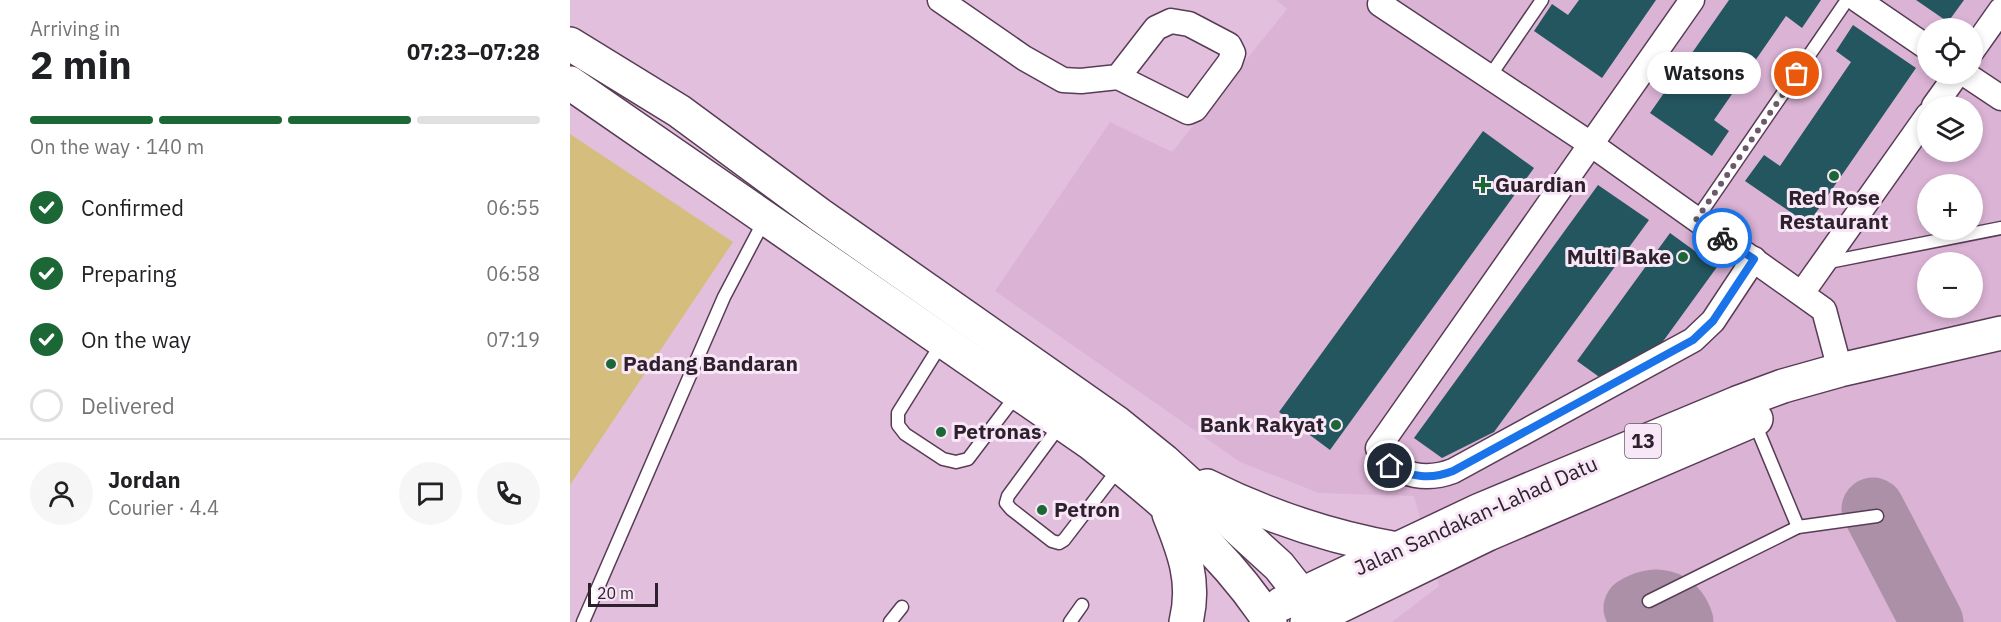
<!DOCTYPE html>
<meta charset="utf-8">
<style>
:root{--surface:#fff;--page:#f6f6f6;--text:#202124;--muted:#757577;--line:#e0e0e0;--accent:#1b6735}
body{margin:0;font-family:"IBM Plex Sans",sans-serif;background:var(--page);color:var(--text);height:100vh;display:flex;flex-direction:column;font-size:22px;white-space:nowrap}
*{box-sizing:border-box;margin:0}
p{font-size:20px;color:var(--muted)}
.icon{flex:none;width:33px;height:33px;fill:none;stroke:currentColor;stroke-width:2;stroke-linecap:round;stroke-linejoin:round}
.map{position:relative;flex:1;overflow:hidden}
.drawer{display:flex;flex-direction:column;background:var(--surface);width:570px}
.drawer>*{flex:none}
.fabs{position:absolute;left:1347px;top:18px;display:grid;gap:12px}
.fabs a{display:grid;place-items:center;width:66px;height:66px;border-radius:50%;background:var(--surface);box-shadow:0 3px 9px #0003;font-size:30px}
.scale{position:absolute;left:18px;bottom:15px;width:70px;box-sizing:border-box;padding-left:6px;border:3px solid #2e212d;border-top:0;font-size:16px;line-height:21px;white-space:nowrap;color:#2e212d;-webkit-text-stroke:4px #f8e7f6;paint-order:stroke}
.pin{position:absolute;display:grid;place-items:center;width:51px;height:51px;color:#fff;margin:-26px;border:3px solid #fff;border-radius:50%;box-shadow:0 2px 6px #0007}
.courier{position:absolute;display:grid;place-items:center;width:60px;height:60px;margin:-30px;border:4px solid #1a73e8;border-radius:50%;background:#fff;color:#222;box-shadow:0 2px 8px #0007}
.bubble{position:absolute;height:42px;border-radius:21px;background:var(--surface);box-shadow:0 3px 9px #0003;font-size:20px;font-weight:700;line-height:42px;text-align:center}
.summary em{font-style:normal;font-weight:700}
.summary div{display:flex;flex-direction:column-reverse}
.summary{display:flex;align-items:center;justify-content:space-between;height:102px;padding:0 30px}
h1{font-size:39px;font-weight:700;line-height:45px}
.bar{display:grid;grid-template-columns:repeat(4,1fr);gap:9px 6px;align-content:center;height:72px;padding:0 30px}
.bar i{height:8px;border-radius:4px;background:var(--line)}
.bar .current{background:var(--accent)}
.bar p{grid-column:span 4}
.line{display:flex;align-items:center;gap:15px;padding:0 30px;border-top:2px solid var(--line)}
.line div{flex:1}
.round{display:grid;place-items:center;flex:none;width:63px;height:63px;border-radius:32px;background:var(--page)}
ol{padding:0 30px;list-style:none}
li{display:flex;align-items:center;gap:18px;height:66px}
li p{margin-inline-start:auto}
li .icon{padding:6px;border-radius:50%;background:var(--accent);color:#fff;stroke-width:4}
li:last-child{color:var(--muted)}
li i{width:33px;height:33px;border:3px solid var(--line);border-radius:50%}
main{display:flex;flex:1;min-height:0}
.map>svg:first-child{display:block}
.built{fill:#dbb3d5;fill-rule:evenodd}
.green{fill:#d4bd7d}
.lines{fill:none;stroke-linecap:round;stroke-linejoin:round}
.taxiway{stroke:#ac90a8;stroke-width:63}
.building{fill:#24565f}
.lane-casing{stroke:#583c55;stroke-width:15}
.street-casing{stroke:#583c55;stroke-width:27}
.highway-casing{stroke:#583c55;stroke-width:36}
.lane{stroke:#fff;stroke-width:12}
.street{stroke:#fff;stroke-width:24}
.highway{stroke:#fff;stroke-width:33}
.done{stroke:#6d596b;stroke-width:6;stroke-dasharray:0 10.8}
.route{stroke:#1a73e8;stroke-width:8}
.poi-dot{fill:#1b6735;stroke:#f8e7f6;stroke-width:2}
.labels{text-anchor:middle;stroke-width:6;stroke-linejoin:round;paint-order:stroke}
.shield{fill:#f8e7f6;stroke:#6b5c69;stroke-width:1.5}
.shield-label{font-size:20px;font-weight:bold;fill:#2e212d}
.poi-label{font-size:21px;font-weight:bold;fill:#2e212d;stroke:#f8e7f6;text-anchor:start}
.street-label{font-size:21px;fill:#2e212d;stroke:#f8e7f6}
</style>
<main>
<section class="drawer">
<div class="summary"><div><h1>2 min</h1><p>Arriving in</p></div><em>07:23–07:28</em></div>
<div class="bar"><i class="current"></i><i class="current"></i><i class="current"></i><i></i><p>On the way · 140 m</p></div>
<ol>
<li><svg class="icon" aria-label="check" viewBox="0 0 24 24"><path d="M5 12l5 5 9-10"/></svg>Confirmed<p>06:55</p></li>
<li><svg class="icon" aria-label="check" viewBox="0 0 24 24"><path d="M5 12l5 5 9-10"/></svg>Preparing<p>06:58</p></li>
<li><svg class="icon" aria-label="check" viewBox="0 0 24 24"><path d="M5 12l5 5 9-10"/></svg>On the way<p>07:19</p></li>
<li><i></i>Delivered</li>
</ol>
<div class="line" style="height:108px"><a class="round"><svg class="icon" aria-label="person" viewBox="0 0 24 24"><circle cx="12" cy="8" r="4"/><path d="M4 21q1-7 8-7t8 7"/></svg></a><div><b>Jordan</b><p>Courier · 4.4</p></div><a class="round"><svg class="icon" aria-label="chat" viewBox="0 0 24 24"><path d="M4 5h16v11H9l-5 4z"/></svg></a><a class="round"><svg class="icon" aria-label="phone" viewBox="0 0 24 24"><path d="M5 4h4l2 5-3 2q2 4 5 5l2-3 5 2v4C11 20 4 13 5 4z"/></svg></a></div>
</section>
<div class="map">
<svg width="1431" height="622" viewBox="0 0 1431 622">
<rect width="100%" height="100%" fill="#e2c0dd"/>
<path class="built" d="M706,0H1431V622H822L869,586L844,496L749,493L670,462L425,291L540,122L602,152L717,9ZM1358,28H1402V74H1358ZM1358,106H1402V152H1358ZM1358,184H1402V230H1358ZM1358,262H1402V308H1358Z"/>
<polygon class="green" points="0,134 163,242 0,485"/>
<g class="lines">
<g class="taxiway">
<polyline points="1303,509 1362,622"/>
<path d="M1065,608C1083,596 1105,599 1112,622"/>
</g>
</g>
<g class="building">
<polygon points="1009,0 1086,0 1032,78 964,31 982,4 998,15"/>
<polygon points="1159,0 1251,0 1232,28 1216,16 1144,120 1159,131 1142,156 1080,113"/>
<polygon points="1346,0 1394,0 1378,22"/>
<polygon points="1283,25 1346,68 1238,224 1175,181 1194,155 1210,166 1281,62 1266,51"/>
<polygon points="913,131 964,168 760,450 709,412"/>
<polygon points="1028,185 1079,220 924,432 872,458 844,438"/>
<polygon points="1100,233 1147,267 1086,351 1032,379 1007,361"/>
</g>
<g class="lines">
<defs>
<g id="lane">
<polyline points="920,76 972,0"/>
<polyline points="1126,220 1277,0"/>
<polyline points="1254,263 1431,228"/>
<polyline points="373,341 328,413 328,425 335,434 373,459 386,462 398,459 448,393"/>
<polyline points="491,424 438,496 436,503 441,509 482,541 489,543 494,540 550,467"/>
<polyline points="1228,527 1307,516"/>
<polyline points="1079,601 1228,527 1184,421"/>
<polyline points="13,622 154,297 195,219"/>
<polyline points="320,622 332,607"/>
<polyline points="500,622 512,605"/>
</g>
<g id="street">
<polyline points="370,0 454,58 493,80 511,81 548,77 618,112 625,109 660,62 663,53 659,45 619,24 601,21 586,28 548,77"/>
<polyline points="813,0 810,4 1022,145 1254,310 1270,370"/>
<path d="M1122,0L808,448L811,458C832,476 857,481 883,471L1123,340L1143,321L1184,259"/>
<polyline points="1288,0 1358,48"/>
<polyline points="1402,51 1431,10"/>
<polyline points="1395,74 1431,98"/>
<polyline points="1364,106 1387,74"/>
<polyline points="1232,293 1358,115"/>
</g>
<g id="highway">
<polyline points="0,44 109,111 250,215 547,423 594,461 709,566 731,594 743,619"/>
<path d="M0,83L522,444C588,496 654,551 700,622"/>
<path d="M637,486C699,517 759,537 827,549"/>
<path d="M599,514C614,551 626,582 616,622"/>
<polyline points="711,604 910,510 1167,403 1213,386 1270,370 1431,333"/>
<polyline points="737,622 918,534 1186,419"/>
</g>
</defs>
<use href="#lane" class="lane-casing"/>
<use href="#street" class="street-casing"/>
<use href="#highway" class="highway-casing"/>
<use href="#lane" class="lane"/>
<use href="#street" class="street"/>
<use href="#highway" class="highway"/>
</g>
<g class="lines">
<polyline class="done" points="1152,238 1126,220 1227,74"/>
<path class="route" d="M820,466C842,477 860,480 883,471L1123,340L1143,321L1184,259L1152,238"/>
</g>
<g class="poi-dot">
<circle cx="1264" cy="176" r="6"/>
<path d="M910 176h6v6h6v6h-6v6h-6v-6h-6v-6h6z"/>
<circle cx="1113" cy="257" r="6"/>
<circle cx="41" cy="364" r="6"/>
<circle cx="766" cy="425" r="6"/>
<circle cx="371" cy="432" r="6"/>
<circle cx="472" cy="510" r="6"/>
</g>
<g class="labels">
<rect class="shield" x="1055" y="424" width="36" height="34" rx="4.5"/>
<g class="shield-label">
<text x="1073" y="448">13</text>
</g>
<g class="poi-label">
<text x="925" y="192">Guardian</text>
<text x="1264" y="205" text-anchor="middle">Red Rose<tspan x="1264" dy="24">Restaurant</tspan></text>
<text x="1101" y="264" text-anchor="end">Multi Bake</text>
<text x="53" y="371">Padang Bandaran</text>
<text x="754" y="432" text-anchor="end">Bank Rakyat</text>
<text x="383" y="439">Petronas</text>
<text x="484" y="517">Petron</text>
</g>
<g class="street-label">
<text transform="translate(906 516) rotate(-24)" y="7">Jalan Sandakan-Lahad Datu</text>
</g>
</g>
</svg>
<div class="fabs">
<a><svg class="icon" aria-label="locate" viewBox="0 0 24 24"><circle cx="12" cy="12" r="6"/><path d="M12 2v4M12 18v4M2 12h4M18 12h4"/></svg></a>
<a><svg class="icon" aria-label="layers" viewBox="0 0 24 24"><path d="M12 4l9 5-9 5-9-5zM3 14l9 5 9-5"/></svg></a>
<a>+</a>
<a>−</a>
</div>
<div class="scale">20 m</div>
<div class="pin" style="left:1227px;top:74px;background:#ea580c"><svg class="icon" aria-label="bag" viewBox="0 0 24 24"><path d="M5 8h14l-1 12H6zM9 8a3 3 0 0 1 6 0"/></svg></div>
<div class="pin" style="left:820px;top:466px;background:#1f2937"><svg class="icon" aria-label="home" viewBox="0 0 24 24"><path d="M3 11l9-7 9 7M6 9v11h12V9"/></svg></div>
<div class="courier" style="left:1152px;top:238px"><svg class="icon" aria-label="bike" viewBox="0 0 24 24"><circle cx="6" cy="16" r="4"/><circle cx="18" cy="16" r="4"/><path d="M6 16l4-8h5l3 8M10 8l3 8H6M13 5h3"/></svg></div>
<div class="bubble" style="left:1077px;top:52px;width:114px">Watsons</div>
</div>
</main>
